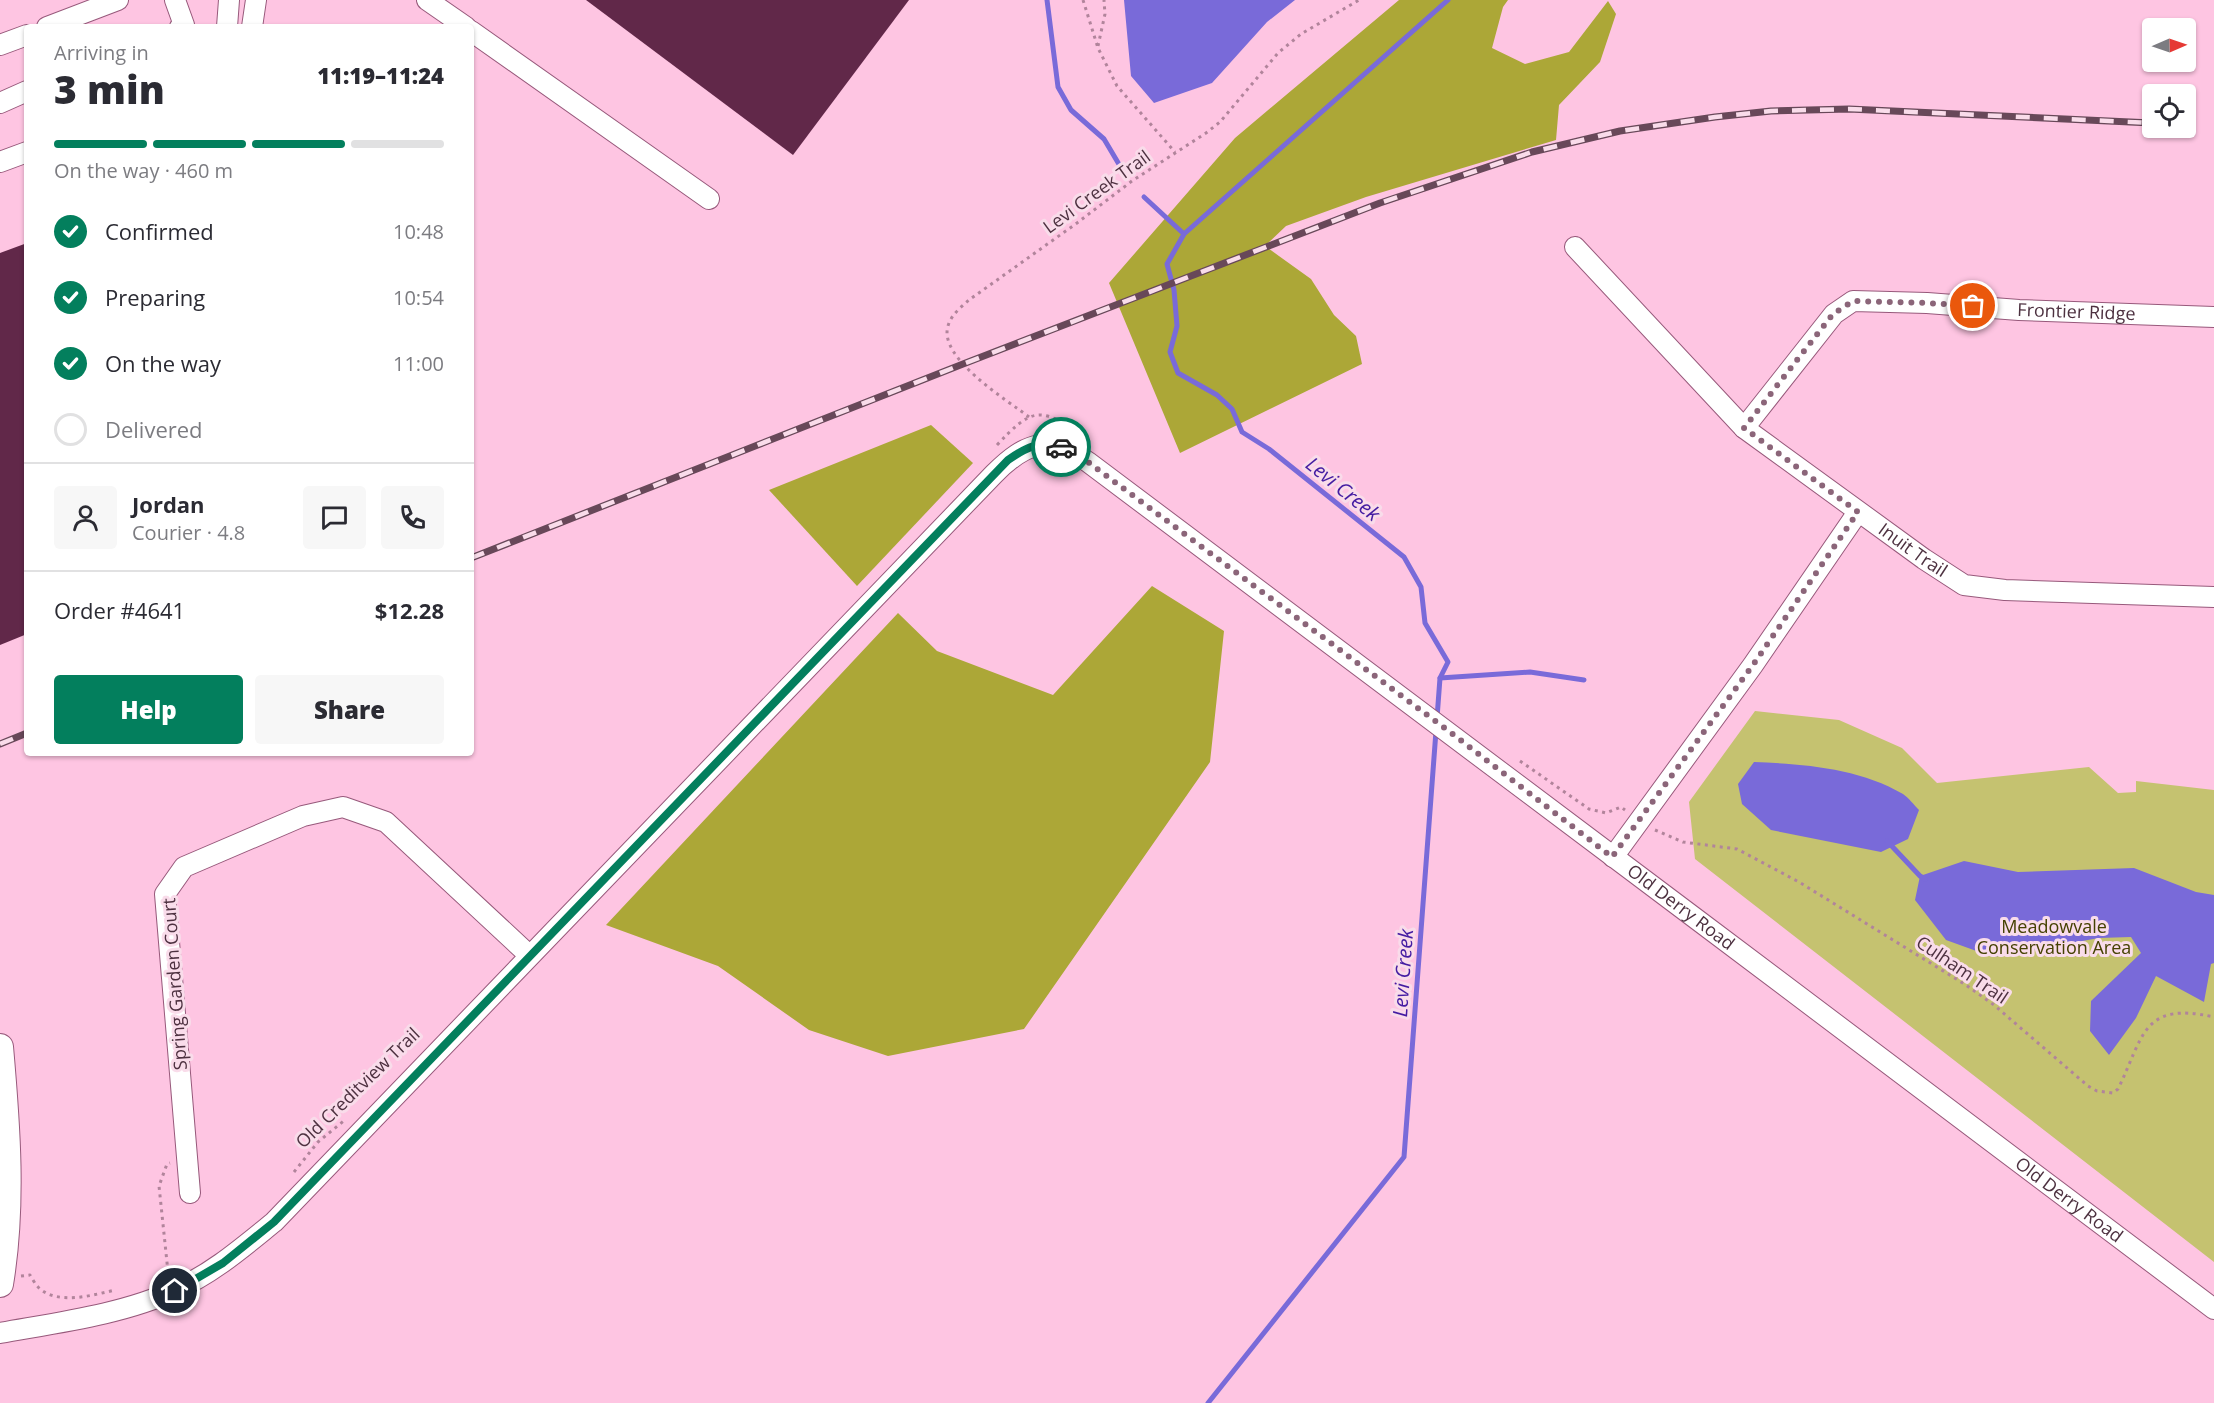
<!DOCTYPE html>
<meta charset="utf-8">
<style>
:root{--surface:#fff;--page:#f7f7f7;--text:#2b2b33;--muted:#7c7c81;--line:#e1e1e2;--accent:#037f5d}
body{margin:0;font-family:"Open Sans",sans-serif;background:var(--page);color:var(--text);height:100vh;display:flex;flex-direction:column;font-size:22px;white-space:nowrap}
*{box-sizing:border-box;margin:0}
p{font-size:20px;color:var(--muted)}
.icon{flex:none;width:33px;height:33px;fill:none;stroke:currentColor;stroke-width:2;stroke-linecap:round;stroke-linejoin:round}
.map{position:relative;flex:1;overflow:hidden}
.panel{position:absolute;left:24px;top:24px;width:450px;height:732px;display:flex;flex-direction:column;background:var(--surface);border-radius:6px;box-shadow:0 2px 4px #0004}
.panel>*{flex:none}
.needle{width:39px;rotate:88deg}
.buttons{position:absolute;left:2142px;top:18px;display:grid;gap:12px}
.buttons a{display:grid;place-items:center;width:54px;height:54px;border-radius:6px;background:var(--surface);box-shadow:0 2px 4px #0004;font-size:30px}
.pin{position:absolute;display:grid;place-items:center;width:51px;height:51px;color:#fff;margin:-26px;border:3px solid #fff;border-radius:50%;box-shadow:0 2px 6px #0007}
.courier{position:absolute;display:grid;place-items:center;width:60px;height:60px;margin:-30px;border:4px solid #037f5d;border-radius:50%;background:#fff;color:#222;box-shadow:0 2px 8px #0007}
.headline em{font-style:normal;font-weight:800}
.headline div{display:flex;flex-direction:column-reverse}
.headline{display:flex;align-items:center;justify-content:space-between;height:102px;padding:0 30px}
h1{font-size:39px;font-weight:800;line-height:45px}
.bar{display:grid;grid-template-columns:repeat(4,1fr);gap:9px 6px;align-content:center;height:72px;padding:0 30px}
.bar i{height:8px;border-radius:4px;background:var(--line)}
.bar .current{background:var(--accent)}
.bar p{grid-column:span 4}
.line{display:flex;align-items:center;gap:15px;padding:0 30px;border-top:2px solid var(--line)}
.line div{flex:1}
.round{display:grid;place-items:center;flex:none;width:63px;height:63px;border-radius:6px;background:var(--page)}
ol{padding:0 30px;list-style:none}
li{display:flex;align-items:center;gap:18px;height:66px}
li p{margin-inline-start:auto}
li .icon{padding:6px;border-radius:50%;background:var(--accent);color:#fff;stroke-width:4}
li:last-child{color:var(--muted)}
li i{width:33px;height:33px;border:3px solid var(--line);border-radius:50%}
.button{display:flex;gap:12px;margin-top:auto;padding:12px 30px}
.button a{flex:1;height:69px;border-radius:6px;background:var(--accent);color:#fff;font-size:24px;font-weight:800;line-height:69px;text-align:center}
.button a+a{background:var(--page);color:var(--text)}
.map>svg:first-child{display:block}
.green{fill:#c5c270}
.forest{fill:#aca737}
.water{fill:#796ad9}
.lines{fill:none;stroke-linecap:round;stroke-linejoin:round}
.stream{stroke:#796ad9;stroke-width:5}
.building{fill:#612849}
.minor-casing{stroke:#97597b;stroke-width:22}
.major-casing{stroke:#97597b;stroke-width:28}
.path{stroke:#b1849b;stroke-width:3;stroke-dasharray:3 4.5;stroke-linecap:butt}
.minor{stroke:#fff;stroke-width:20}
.major{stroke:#fff;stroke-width:26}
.rail-casing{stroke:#684859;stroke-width:7}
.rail{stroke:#f9dcea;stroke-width:4.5;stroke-dasharray:14;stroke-linecap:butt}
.done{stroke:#8b6579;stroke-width:6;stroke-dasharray:0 10.8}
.route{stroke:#037f5d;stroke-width:8}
.labels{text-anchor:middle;stroke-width:6;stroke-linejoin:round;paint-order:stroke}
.street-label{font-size:18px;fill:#4d3140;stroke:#f9dcea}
.park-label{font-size:18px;fill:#454102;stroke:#f9dcea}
.water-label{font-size:20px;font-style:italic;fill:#441ca2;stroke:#f9dcea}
</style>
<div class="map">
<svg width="2214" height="1403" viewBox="0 0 2214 1403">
<rect width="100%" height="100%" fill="#fec5e2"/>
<polygon class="green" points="1755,711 1839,720 1902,748 1937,783 2089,767 2118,793 2136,792 2136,781 2214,790 2214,1262 1695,859 1689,802"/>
<g class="forest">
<polygon points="1399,0 1508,0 1503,7 1492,48 1525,64 1569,52 1608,1 1616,14 1600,62 1559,105 1556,140 1366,197 1286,226 1265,246 1311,279 1334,315 1356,336 1362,364 1180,453 1109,283 1235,138"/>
<polygon points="931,425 973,463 857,586 769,490"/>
<polygon points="1152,586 1224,631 1210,762 1024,1029 888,1056 809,1030 718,966 606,925 898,613 937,651 1053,695"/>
</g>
<g class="water">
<polygon points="1124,0 1295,0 1267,22 1212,83 1154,103 1131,76"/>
<path d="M1754,762C1804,764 1859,768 1903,794C1909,798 1914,805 1919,810L1908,839L1881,852L1771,830L1742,804L1738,784Z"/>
<polygon points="1964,861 2018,872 2134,868 2196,892 2214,895 2214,963 2211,964 2204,1002 2156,976 2136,1018 2109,1055 2090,1031 2091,1001 2141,953 2131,937 2099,938 1993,957 1946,940 1915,900 1920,876"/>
</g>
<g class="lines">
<g class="stream">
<polyline points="1047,0 1058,87 1071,110 1104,139 1123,171"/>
<polyline points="1144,197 1184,234"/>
<polyline points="1440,678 1530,672 1584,680"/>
<polyline points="1437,718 1440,678 1448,662 1425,623 1421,587 1404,557 1269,449 1242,432 1232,409 1217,395 1178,373 1170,352 1177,326 1174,290 1167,264 1184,234 1448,0"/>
<polyline points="1887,841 1920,876 1925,879"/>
<polyline points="1208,1403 1404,1157 1436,731"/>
</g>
</g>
<g class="building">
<polygon points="586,0 909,0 793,155"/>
<polygon points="27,243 27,634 0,645 0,253"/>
</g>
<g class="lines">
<defs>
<g id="minor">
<polyline points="175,0 184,25 180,27"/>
<polyline points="427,0 466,27"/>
<polyline points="47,27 118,0"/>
<polyline points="227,27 229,0"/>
<polyline points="252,27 256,0"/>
<polyline points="471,31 709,199"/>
<polyline points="0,45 27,35"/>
<polyline points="0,103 27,91"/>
<polyline points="0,162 27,152"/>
<path id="s1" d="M1575,247L1744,428L1924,559L1964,585L2005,590L2214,597"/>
<path id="s2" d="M1744,428L1834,314L1853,301L1927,303L2019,310L2214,317"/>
<polyline points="1613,857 1753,665 1858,512"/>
<polyline points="190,1193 165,894 184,867 303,816 343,807 386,822 529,955"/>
<path id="s3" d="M0,1333C55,1323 125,1314 175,1290C212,1274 243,1247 274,1222L994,474C1027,441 1048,435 1088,462C1465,743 1838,1027 2214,1309"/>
</g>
<path id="major" d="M0,1047C7,1126 13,1206 0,1284"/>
</defs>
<use href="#minor" class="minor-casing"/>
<use href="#major" class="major-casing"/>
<g class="path">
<polyline points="1083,0 1098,48 1117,86 1175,152"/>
<polyline points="1098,46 1105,14 1104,0"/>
<path d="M1029,417C1007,400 938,358 948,326C951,315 961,307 969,300L1077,223L1132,181L1206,133L1220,122L1278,53L1301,34L1359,0"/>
<path d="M997,445C1029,411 1039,404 1079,434"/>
<polyline points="1520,761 1589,809 1606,813 1621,807 1625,810"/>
<path d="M1655,830L1683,842L1737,849L1799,882L1966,985L1994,1005L2088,1086L2097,1091L2113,1093L2118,1089C2144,1036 2142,1001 2214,1017"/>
<polyline points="294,1172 318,1142 346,1119"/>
<polyline points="168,1272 159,1186 167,1164 170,1163"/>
<path d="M21,1276L30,1275C32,1278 35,1284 38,1287C57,1306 93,1295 115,1290"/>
</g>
<use href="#minor" class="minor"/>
<use href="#major" class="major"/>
<defs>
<g id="rail">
<polyline points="471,558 963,364 1380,203 1532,152 1620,131 1715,117 1771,111 1849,109 2152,123"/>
<polyline points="0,744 27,733"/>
</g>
</defs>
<use href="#rail" class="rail-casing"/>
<use href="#rail" class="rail"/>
</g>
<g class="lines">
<polyline class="done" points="1061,447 1070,450 1088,462 1143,503 1450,732 1612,857 1753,665 1858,512 1744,428 1833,314 1853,301 1927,303 1973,306"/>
<path class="route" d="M175,1291L223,1263L274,1222L1008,460C1025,448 1040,440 1061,447"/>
</g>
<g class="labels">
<g class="street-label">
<text transform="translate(1097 192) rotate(-36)" y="6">Levi Creek Trail</text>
<text dy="6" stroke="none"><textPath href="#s2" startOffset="392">Frontier Ridge</textPath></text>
<text dy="6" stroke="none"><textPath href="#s1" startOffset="456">Inuit Trail</textPath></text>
<text dy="6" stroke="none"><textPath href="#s3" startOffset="2188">Old Derry Road</textPath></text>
<text transform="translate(1962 970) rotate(34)" y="6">Culham Trail</text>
<text transform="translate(175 984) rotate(-94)" y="6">Spring Garden Court</text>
<text transform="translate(358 1088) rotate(-44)" y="6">Old Creditview Trail</text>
<text dy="6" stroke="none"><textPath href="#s3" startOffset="2674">Old Derry Road</textPath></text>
</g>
<g class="park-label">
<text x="2054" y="933">Meadowvale<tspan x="2054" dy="21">Conservation Area</tspan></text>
</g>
<g class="water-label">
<text transform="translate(1343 489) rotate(39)" y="7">Levi Creek</text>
<text transform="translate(1403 973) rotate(-86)" y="7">Levi Creek</text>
</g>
</g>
</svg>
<div class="buttons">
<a><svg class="needle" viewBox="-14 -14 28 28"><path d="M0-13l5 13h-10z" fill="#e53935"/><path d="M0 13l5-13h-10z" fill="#7c7c81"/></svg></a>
<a><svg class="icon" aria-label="locate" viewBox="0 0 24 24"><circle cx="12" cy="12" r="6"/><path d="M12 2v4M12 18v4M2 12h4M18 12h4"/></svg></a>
</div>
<div class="pin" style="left:1973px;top:306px;background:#ea580c"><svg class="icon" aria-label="bag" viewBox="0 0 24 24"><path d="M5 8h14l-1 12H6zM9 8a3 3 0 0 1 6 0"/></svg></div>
<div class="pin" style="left:175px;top:1291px;background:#1f2937"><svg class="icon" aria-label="home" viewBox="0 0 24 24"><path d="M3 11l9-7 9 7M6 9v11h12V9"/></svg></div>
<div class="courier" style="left:1061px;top:447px"><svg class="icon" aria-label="car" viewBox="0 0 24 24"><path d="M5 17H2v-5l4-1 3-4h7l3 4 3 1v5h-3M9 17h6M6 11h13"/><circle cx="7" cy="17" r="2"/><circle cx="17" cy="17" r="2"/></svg></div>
<section class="panel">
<div class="headline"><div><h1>3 min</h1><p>Arriving in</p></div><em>11:19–11:24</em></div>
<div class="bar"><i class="current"></i><i class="current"></i><i class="current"></i><i></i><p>On the way · 460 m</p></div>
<ol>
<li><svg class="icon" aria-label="check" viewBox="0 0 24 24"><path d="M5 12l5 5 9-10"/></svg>Confirmed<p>10:48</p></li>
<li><svg class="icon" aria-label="check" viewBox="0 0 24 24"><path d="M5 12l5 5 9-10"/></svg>Preparing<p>10:54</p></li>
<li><svg class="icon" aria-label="check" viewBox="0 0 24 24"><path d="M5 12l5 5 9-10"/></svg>On the way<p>11:00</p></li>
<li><i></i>Delivered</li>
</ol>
<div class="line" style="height:108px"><a class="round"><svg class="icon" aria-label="person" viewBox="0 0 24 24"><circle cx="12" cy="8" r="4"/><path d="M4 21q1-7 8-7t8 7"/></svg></a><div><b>Jordan</b><p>Courier · 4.8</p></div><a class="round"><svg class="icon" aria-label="chat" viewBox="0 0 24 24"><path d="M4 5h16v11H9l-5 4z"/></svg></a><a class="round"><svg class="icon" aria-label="phone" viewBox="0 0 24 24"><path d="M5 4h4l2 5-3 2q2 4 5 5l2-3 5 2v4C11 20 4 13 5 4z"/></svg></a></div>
<div class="line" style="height:78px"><div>Order #4641</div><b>$12.28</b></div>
<div class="button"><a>Help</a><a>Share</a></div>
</section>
</div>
